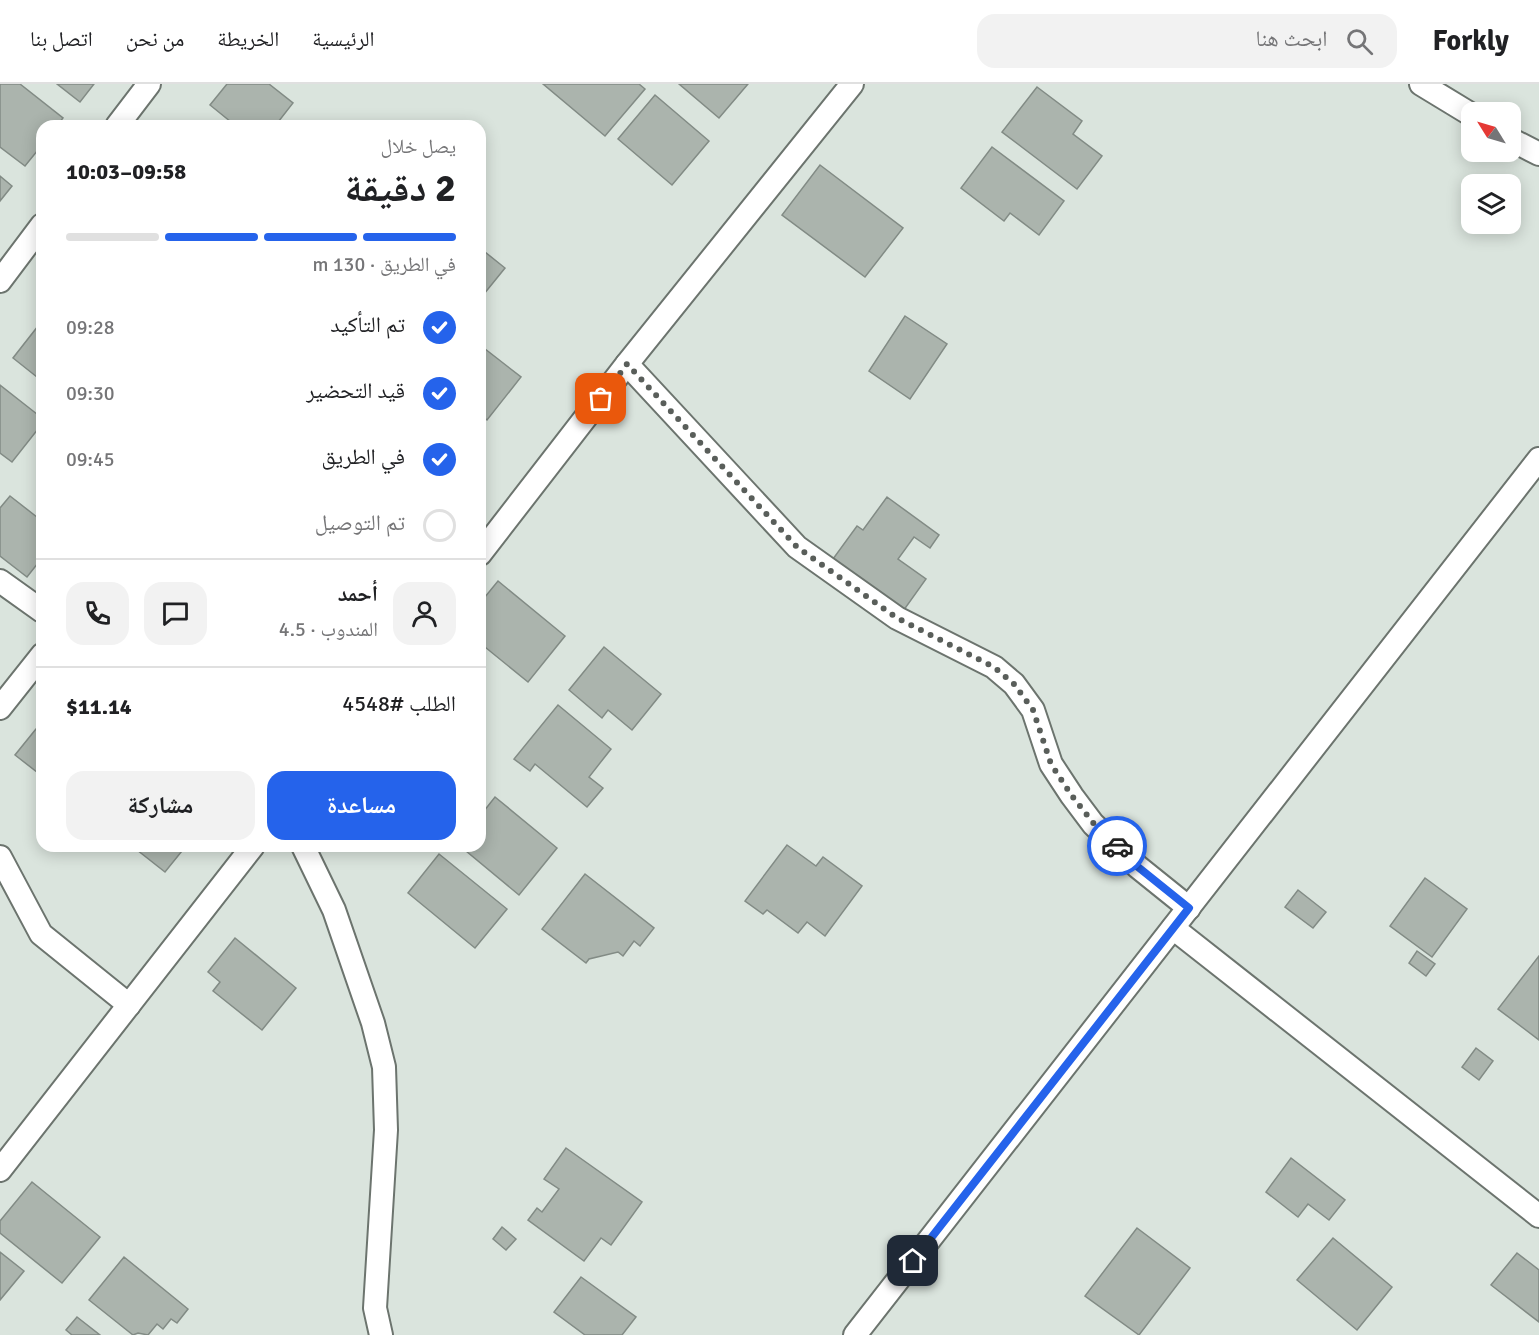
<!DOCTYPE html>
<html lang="ar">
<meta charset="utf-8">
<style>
:root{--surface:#fff;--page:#f2f2f2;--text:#202124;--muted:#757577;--line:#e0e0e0;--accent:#2563eb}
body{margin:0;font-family:Signika,"Noto Naskh Arabic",sans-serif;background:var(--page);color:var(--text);direction:rtl;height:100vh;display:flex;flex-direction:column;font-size:22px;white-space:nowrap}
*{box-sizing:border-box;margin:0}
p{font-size:20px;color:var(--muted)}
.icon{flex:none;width:33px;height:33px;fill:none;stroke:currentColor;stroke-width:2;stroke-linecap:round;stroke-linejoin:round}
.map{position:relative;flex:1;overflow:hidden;direction:ltr}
.side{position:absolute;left:36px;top:36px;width:450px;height:732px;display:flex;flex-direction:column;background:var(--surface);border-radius:18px;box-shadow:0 3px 15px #0003;direction:rtl}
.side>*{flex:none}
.needle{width:39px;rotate:307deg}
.tools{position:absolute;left:1461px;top:18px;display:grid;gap:12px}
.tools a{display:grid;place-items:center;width:60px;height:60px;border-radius:12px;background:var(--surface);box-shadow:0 3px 15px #0003;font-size:30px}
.pin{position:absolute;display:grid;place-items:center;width:51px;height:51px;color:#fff;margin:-26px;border-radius:12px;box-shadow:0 3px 9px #0006}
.courier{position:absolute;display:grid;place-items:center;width:60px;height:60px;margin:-30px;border:4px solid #2563eb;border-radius:50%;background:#fff;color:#222;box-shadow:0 2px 8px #0007}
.head em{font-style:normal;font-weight:700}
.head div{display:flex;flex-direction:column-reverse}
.head{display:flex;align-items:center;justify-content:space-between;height:102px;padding:0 30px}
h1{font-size:39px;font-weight:700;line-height:45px}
.bar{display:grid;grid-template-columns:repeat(4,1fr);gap:9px 6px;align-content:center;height:72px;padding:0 30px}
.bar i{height:8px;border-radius:4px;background:var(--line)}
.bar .on{background:var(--accent)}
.bar p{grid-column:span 4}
.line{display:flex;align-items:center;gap:15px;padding:0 30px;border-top:2px solid var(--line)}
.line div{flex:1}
.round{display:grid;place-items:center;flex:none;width:63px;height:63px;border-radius:18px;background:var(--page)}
ol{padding:0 30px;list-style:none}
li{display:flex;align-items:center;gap:18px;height:66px}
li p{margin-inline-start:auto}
li .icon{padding:6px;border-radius:50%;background:var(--accent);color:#fff;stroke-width:4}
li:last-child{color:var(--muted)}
li i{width:33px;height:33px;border:3px solid var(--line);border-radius:50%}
.button{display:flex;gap:12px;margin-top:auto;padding:12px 30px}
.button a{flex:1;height:69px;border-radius:18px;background:var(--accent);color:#fff;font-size:24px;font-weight:700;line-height:69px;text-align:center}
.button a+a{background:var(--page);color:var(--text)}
header{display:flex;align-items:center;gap:36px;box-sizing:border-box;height:84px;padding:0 30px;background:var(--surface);border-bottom:2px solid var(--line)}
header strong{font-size:28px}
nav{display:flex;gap:33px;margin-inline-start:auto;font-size:21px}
.search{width:420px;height:54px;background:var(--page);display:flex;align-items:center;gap:15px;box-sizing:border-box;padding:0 21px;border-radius:18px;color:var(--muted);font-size:22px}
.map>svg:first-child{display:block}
.building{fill:#abb4ad;stroke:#828b85;stroke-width:1.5}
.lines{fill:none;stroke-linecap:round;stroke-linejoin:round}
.minor-casing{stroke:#6c746e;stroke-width:26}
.minor{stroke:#fff;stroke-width:22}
.done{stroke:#595e5a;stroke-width:6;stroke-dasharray:0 10.8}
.route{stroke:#2563eb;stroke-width:8}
</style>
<header>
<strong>Forkly</strong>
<div class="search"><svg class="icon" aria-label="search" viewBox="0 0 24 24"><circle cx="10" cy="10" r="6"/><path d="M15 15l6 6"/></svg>ابحث هنا</div>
<nav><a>الرئيسية</a><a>الخريطة</a><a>من نحن</a><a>اتصل بنا</a></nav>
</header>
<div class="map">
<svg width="1539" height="1251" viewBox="0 0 1539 1251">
<rect width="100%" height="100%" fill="#dae4dd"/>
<g class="building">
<polygon points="0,0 20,0 63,34 57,42 42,42 42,61 25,82 0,63"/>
<polygon points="57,0 94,0 80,18"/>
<polygon points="227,0 269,0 293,19 275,42 236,42 210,21"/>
<polygon points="543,0 639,0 645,5 605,52"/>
<polygon points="679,0 748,0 719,34"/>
<polygon points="1037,3 1082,37 1073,50 1102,72 1077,105 1002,48"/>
<polygon points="655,11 709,57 672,101 618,55"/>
<polygon points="992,63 1064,117 1039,151 1010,129 1004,137 961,104"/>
<polygon points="820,81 903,144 865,193 782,131"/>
<polygon points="0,92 12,102 0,117"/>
<polygon points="480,164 505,184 480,215"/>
<polygon points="905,232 947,260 910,315 869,287"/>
<polygon points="42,237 42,297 13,274"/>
<polygon points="480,261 521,293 487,336 480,330"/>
<polygon points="0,301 42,334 42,340 12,378 0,369"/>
<polygon points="10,412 42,437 42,474 27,493 0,472 0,424"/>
<polygon points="887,413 939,451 930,464 914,453 898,475 926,495 901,530 830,479 857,442 863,446"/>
<polygon points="498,497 565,552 528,598 480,559 480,519"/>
<polygon points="604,563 661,610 632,646 608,626 602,634 569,606"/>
<polygon points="558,621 611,665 589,693 603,704 587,723 535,680 530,687 514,675"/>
<polygon points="42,644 42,692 15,671 36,645"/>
<polygon points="495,713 557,764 519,811 460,762 480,762 480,732"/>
<polygon points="787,761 816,782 823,773 862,802 825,852 807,838 798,849 767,826 763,830 745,817"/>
<polygon points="132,762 186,762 165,788"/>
<polygon points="439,770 507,825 475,864 408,809"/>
<polygon points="585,790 654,844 640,862 634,857 623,872 618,868 589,875 586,879 542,845"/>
<polygon points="1425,794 1467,825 1432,873 1390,842"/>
<polygon points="1298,806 1326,828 1313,844 1285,823"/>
<polygon points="235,854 296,904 262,946 213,907 220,898 208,888"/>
<polygon points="1417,867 1435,880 1426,892 1409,879"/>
<polygon points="1539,872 1539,956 1498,925"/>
<polygon points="1476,964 1493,977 1479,996 1462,983"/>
<polygon points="566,1064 642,1118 611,1161 601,1154 584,1177 528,1136 537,1124 542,1128 559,1105 544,1095"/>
<polygon points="1291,1074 1345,1116 1329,1136 1308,1120 1298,1133 1266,1108"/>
<polygon points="32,1098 100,1153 62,1199 0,1149 0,1137"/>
<polygon points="502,1143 516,1155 506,1166 493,1155"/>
<polygon points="1137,1144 1190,1184 1139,1251 1085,1212"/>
<polygon points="1333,1154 1392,1203 1357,1246 1297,1196"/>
<polygon points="0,1168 24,1187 0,1216"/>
<polygon points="1517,1169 1539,1186 1539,1238 1491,1201"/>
<polygon points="124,1173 188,1225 177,1239 171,1235 163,1245 157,1240 148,1251 138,1249 133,1251 89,1216"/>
<polygon points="581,1193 636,1233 622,1251 585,1251 554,1228"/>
<polygon points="77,1233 100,1251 72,1251 66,1246"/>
</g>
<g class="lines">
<defs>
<g id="minor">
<polyline points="1421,0 1472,31"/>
<polyline points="117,42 149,0"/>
<polyline points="1510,55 1539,70"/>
<polyline points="0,197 42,141"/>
<polyline points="627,280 797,463 897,534 994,583 1014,600 1033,626 1051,680 1072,712 1093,740 1138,783 1189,824"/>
<polyline points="480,470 627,280 852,0"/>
<polyline points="0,497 42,527"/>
<polyline points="0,624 42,571"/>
<polyline points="303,762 334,826 373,939 384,983 386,1046 375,1224 381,1251"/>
<polyline points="0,773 41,850 129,921"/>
<polyline points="1173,844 1539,1132"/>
<polyline points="0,1086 253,762"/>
<polyline points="855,1251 1539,375"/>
</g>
</defs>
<use href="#minor" class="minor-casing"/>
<use href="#minor" class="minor"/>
</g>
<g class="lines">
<polyline class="done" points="601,315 627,280 797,463 897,534 994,583 1014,600 1033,626 1051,680 1072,712 1094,740 1117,762"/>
<polyline class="route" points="913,1177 1189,824 1138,783 1117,762"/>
</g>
</svg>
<div class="tools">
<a><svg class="needle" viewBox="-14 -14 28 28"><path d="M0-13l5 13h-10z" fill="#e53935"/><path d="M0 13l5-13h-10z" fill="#757577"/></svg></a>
<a><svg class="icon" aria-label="layers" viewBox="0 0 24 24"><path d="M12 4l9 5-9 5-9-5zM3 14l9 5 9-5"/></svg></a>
</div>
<div class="pin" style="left:601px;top:315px;background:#ea580c"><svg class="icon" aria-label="bag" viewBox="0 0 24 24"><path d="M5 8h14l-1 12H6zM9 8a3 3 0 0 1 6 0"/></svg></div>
<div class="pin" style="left:913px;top:1177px;background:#1f2937"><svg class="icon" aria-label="home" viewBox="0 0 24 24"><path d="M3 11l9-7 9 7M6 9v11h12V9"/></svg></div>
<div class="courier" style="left:1117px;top:762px"><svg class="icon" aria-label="car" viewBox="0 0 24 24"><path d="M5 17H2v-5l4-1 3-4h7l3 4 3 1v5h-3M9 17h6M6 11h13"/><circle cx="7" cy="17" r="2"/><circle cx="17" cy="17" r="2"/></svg></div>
<section class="side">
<div class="head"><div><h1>2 دقيقة</h1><p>يصل خلال</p></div><em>09:58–10:03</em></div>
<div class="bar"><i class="on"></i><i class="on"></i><i class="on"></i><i></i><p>في الطريق · 130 m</p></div>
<ol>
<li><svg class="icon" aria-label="check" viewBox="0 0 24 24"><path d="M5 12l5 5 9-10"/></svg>تم التأكيد<p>09:28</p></li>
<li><svg class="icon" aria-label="check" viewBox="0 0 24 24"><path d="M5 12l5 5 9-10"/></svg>قيد التحضير<p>09:30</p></li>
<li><svg class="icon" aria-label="check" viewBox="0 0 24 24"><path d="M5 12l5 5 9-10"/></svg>في الطريق<p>09:45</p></li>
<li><i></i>تم التوصيل</li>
</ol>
<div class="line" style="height:108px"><a class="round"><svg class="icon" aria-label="person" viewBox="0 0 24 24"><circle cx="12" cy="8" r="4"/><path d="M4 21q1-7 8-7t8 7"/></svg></a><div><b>أحمد</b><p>المندوب · 4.5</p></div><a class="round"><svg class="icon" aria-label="chat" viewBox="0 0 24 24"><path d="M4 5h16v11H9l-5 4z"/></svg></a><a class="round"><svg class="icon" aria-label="phone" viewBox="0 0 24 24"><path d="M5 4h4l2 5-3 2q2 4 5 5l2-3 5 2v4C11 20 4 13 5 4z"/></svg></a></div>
<div class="line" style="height:78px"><div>الطلب #4548</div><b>$11.14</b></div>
<div class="button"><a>مساعدة</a><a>مشاركة</a></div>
</section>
</div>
